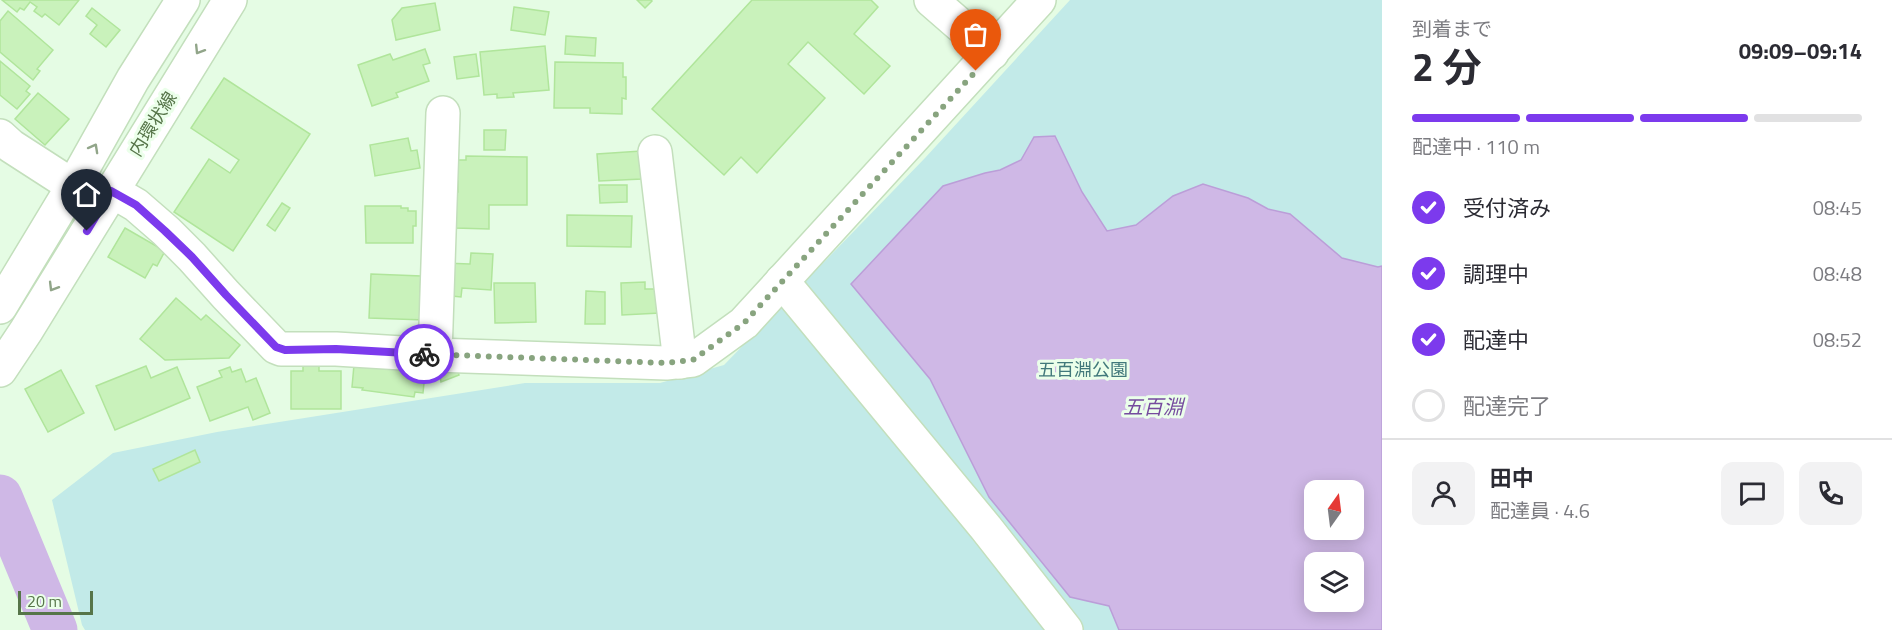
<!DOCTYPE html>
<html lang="ja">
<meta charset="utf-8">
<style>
:root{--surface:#fff;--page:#f2f2f3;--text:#2b2b33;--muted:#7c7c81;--line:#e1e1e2;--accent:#7c3aed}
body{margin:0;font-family:"Titillium Web","Noto Sans JP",sans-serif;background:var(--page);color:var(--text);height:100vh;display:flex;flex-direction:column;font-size:22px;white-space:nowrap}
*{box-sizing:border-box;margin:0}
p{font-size:20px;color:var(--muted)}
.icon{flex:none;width:33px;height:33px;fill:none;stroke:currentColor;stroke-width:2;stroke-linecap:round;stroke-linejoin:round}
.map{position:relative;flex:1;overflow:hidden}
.drawer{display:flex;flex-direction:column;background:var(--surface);width:510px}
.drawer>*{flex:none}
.needle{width:39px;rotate:14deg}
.buttons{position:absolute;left:1304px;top:480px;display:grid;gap:12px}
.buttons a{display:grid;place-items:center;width:60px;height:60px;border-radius:12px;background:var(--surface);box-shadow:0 3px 15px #0003;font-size:30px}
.scale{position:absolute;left:18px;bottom:15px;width:75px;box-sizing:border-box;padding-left:6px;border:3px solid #567549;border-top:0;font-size:16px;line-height:21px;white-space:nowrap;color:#567549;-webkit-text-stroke:4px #ebffea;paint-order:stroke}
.pin{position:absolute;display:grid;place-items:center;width:51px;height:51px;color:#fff;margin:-62px -26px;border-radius:50% 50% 50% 0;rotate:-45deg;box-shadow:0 0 6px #0007}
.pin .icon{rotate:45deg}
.courier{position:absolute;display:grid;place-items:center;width:60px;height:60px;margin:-30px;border:4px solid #7c3aed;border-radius:50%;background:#fff;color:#222;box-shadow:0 2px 8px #0007}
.headline em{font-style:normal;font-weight:700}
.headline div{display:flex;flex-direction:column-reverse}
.headline{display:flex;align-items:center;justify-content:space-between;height:102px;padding:0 30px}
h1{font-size:39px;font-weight:700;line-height:45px}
.bar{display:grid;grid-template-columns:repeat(4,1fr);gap:9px 6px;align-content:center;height:72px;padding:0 30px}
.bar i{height:8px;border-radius:4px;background:var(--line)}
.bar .selected{background:var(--accent)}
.bar p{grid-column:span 4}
.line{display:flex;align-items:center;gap:15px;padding:0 30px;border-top:2px solid var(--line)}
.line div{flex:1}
.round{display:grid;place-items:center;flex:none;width:63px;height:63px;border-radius:12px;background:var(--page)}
ol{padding:0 30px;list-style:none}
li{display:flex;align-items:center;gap:18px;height:66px}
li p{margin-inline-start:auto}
li .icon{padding:6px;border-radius:50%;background:var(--accent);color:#fff;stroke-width:4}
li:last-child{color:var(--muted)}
li i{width:33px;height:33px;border:3px solid var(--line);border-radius:50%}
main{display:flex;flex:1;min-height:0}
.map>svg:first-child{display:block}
.green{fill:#c2eae8;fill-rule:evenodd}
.water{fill:#cfb8e6;stroke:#bb9ed8;stroke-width:1.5;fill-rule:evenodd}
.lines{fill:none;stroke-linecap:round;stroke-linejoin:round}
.river{stroke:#cfb8e6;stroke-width:45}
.building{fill:#c9f2bb;stroke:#b0e59b;stroke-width:1.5}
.minor-casing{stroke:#c3dfbc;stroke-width:36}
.minor{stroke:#fff;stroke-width:33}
.oneway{stroke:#91a589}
.done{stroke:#88a47f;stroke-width:6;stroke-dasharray:0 10.8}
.route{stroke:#7c3aed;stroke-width:8}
.labels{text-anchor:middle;stroke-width:6;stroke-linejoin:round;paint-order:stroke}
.street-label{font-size:18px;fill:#567549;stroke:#ebffea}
.park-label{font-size:18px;fill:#41787b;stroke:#ebffea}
.water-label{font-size:20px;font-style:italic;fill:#754b9e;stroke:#ebffea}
</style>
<main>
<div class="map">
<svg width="1382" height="630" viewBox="0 0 1382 630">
<rect width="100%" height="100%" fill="#e5fce4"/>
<path class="green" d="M1070,0H1382V630H85L82,625L52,500L113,453L217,432L525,383H660L724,365L925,158ZM1314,490H1353V530H1314ZM1314,562H1353V602H1314Z"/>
<path class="water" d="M1055,136L1082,192L1107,231L1136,225L1173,196L1203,184L1248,198L1268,209L1290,214L1342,258L1378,267L1382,266V630H1119L1109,606L1070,597L989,497L930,379L851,284L943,186L985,173L1000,170L1021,160L1034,137ZM1314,490H1353V530H1314ZM1314,562H1353V602H1314Z"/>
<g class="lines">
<polyline class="river" points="0,497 55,630"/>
</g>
<g class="building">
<polygon points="2,0 79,0 59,25 45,14 42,17 34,11 37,7 30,2 24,10 20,8 17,12"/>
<polygon points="637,0 651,0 652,1 645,8"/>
<polygon points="752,0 871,0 878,7 854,34 890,66 864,94 808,42 788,64 825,98 757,173 741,157 724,175 652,109"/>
<polygon points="435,3 440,30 396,40 392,20 402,8"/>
<polygon points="514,7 549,12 545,35 511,30"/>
<polygon points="92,8 120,30 106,47 90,34 97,25 86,16"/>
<polygon points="8,11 53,50 37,69 40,71 33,80 0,52 0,21"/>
<polygon points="566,36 596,38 595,56 565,54"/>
<polygon points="545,46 549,90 513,93 514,97 497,98 497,94 484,95 480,52"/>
<polygon points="425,49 430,63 423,65 429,81 396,93 398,97 372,106 358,65 390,54 393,60"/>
<polygon points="476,54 479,76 457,79 454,57"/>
<polygon points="0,61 30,86 26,91 30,94 17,109 0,95"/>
<polygon points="555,62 623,63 623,77 626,77 626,99 622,98 622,114 590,113 590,108 554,108"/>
<polygon points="224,78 310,134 233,251 174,212 209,159 230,173 239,160 191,128"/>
<polygon points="38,93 69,119 45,145 15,119"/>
<polygon points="484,130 506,130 505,150 484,150"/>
<polygon points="408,138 411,151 417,150 420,168 375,176 370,145"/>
<polygon points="641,151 642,179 599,181 597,154"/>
<polygon points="466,156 527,157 527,205 489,205 489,229 455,228 456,192 458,192 458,181 446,181 446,160 466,160"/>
<polygon points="599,185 627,185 627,202 600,203"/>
<polygon points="282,203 290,208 275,231 267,225"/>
<polygon points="365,206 401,206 401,208 408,208 408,211 416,211 416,226 413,226 413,243 366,243"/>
<polygon points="567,215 632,216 631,247 567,246"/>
<polygon points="125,228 165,251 157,266 153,264 145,278 108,257"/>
<polygon points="471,253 493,254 491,290 462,288 461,297 442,295 444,263 470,264"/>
<polygon points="371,274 421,276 420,292 425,293 424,320 369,318"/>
<polygon points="645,282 645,289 659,289 660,313 622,315 621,283"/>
<polygon points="494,283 535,283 536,322 495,323"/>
<polygon points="586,291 605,292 605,324 585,324"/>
<polygon points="176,298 201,320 206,315 240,345 229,358 165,360 140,339"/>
<polygon points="303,365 319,365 319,371 341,371 341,409 291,409 291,371 303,371"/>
<polygon points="354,365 423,365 420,382 424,383 423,393 415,392 414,397 362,390 363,388 352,387"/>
<polygon points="146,366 151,378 177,367 190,398 115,430 96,386"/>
<polygon points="230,367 232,372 241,369 246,382 256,378 270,413 253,420 248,407 210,421 197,387 222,377 219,371"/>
<polygon points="439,368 457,368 459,375 441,382"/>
<polygon points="61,370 84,413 48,432 25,389"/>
<polygon points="195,450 200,462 159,481 153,469"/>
</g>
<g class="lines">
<defs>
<g id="minor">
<polyline points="931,0 992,53"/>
<polyline points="0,136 11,146 73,186"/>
<polyline points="655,152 680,362"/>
<polyline points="112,191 136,205 166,231 192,257 226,295 276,347 281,349 336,349 435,355 666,363 693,360 744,323 1039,0"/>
<polyline points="782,281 986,528 1066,630"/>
<polyline points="0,307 73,186 133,79 183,0"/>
<polyline points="435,355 443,113"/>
<polyline points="0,370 26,331 230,0"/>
</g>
</defs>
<use href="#minor" class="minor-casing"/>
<use href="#minor" class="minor"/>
</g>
<defs><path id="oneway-chevron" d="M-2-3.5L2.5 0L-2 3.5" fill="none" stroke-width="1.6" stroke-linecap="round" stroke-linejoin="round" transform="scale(1.5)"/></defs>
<g class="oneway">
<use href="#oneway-chevron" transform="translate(199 50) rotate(122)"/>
<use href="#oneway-chevron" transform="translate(94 148) rotate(-61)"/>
<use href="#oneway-chevron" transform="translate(53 287) rotate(121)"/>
</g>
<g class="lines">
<polyline class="done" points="424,354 666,363 693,360 744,323 976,71"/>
<polyline class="route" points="87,231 111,191 136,205 165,231 192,257 226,295 276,347 285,350 336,349 424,354"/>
</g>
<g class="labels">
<g class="street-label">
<text transform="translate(153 124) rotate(-58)" y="6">内環状線</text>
</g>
<g class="park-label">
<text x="1083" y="376">五百淵公園</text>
</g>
<g class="water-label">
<text x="1153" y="414">五百淵</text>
</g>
</g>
</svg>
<div class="buttons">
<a><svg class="needle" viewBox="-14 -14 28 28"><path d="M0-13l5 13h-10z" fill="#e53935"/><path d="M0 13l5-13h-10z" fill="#7c7c81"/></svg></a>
<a><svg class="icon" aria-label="layers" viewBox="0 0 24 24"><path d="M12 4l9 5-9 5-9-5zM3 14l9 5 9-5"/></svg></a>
</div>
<div class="scale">20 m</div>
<div class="pin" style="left:976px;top:71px;background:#ea580c"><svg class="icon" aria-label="bag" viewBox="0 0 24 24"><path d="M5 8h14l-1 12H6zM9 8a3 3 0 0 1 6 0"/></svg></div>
<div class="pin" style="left:87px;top:231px;background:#1f2937"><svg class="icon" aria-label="home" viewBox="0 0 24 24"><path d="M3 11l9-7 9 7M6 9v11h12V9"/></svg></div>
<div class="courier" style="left:424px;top:354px"><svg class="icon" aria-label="bike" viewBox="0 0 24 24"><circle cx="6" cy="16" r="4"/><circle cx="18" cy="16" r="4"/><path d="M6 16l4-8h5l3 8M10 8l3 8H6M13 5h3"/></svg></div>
</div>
<section class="drawer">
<div class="headline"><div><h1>2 分</h1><p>到着まで</p></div><em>09:09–09:14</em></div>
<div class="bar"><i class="selected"></i><i class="selected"></i><i class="selected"></i><i></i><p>配達中 · 110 m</p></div>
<ol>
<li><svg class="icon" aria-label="check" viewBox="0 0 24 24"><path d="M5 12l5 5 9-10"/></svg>受付済み<p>08:45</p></li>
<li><svg class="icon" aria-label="check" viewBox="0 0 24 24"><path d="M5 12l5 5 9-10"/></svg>調理中<p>08:48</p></li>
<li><svg class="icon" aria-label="check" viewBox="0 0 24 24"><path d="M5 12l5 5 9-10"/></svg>配達中<p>08:52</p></li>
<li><i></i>配達完了</li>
</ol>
<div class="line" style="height:108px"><a class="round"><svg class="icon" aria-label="person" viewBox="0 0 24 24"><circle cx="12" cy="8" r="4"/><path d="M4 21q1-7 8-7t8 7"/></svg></a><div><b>田中</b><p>配達員 · 4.6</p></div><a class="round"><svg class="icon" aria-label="chat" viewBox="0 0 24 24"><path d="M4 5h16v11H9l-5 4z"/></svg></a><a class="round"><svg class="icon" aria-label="phone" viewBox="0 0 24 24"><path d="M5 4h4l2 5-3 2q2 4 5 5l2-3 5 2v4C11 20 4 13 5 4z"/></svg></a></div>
</section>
</main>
